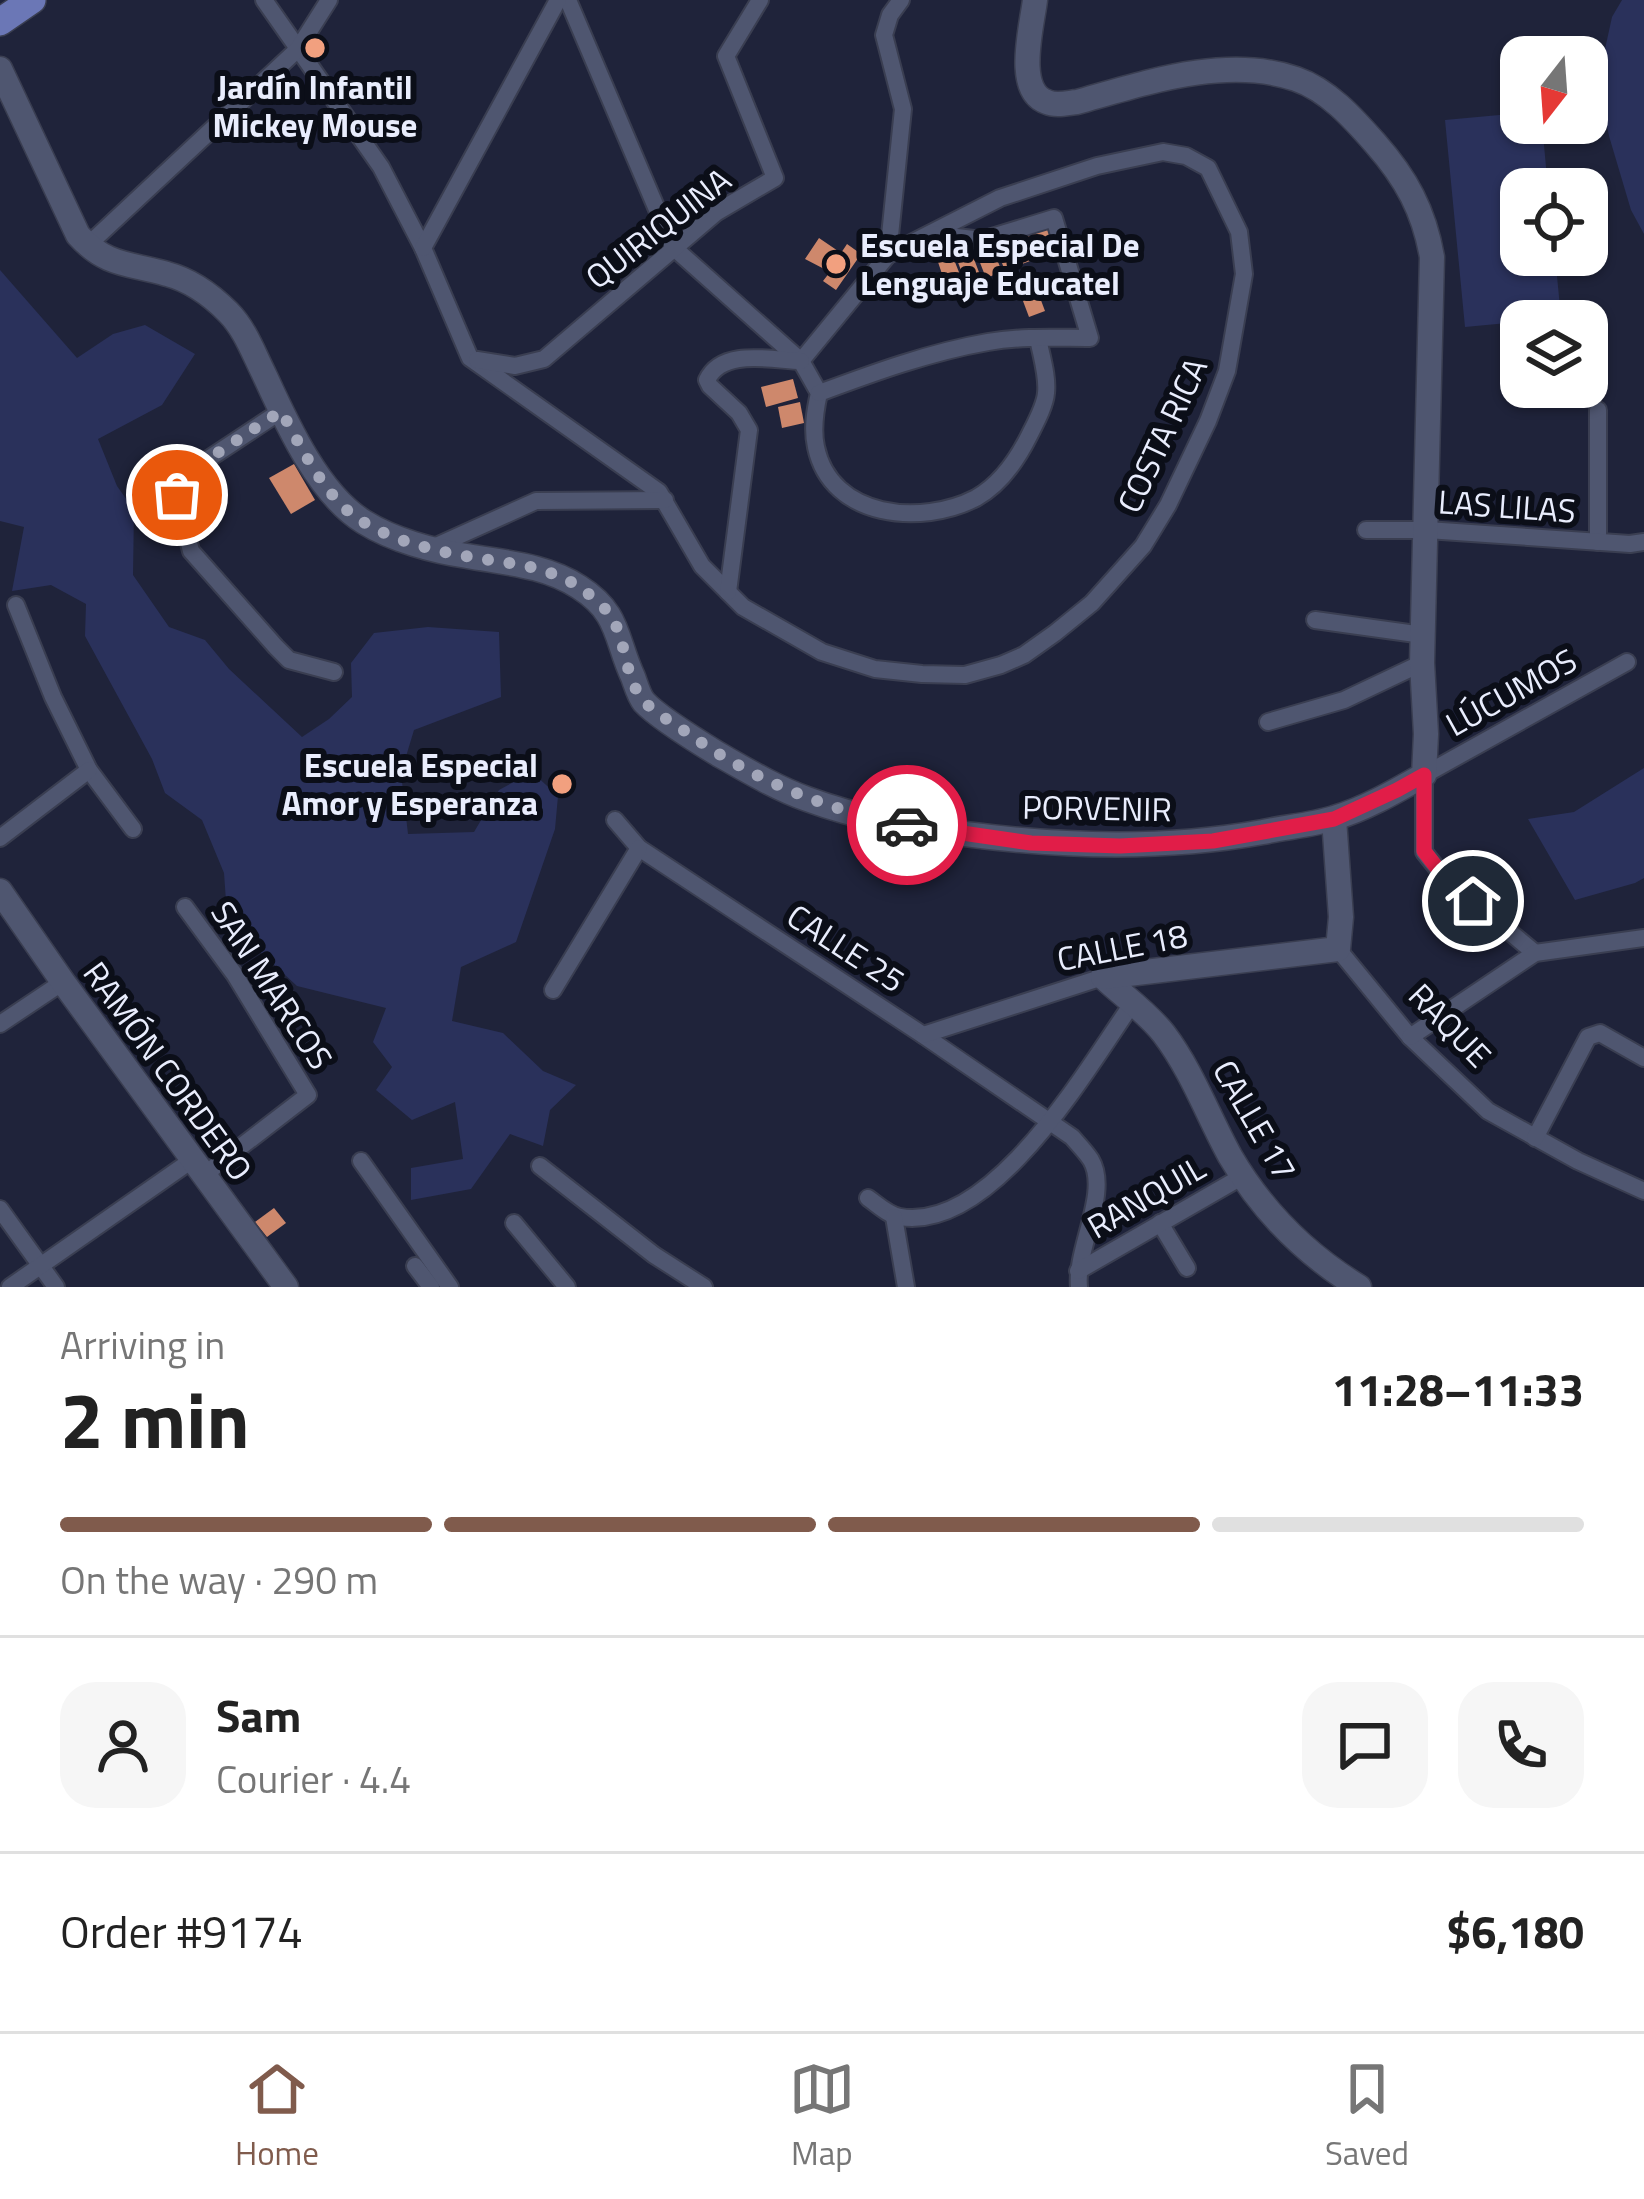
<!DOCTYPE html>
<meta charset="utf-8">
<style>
:root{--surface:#fff;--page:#f6f6f6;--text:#222;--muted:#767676;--line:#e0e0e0;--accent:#805b4c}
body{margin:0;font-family:"Titillium Web",sans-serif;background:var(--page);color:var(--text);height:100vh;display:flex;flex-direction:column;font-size:45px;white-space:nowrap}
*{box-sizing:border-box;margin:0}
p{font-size:39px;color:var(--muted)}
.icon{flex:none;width:66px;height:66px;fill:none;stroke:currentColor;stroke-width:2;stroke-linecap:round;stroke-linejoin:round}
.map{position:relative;height:1287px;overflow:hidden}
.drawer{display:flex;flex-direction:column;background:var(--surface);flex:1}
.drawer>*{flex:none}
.needle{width:78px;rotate:197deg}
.fabs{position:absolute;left:1500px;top:36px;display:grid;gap:24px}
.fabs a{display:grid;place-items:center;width:108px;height:108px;border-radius:24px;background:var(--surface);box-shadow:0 3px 9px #0004;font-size:60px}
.pin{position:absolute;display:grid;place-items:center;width:102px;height:102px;color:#fff;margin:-51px;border:6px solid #fff;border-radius:50%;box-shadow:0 3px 12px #0007}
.courier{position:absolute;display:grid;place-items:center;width:120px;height:120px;margin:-60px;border:9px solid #e11d48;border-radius:50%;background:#fff;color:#222;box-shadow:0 3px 15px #0007}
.summary em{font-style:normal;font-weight:700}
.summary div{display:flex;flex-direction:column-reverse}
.summary{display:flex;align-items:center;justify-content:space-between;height:204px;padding:0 60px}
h1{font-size:78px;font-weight:700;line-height:90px}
.bar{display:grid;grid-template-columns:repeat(4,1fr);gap:18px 12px;align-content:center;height:144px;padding:0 60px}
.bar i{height:15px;border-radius:9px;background:var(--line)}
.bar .selected{background:var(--accent)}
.bar p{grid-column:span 4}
.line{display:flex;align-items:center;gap:30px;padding:0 60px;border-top:3px solid var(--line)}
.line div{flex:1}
.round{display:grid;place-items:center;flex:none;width:126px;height:126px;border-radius:36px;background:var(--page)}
.tab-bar{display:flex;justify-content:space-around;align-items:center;height:168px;border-top:3px solid var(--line);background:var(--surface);font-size:33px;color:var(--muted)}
.tab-bar a{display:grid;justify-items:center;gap:6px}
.tab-bar .selected{color:var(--accent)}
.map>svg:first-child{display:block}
.green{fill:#2a315b}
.building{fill:#ce886c}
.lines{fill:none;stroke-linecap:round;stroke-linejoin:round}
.street-casing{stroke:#3a3e51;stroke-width:20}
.secondary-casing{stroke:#3a3e51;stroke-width:27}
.primary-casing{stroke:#3a3e51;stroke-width:30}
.street{stroke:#4f5670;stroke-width:16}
.secondary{stroke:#4f5670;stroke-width:24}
.primary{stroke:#6b77b6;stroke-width:27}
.done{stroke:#a2a6b9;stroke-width:12;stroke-dasharray:0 21.6}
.route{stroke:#e11d48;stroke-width:15}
.poi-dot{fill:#f2a07f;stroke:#0b0e18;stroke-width:4.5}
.labels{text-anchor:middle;stroke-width:12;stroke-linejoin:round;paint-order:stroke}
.poi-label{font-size:33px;font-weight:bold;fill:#e9edfd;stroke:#0b0e18}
.street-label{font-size:33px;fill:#e9edfd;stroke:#0b0e18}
</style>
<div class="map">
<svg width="1644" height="1287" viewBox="0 0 1644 1287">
<rect width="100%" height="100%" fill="#1f233a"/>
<g class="green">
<polygon points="1622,0 1644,0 1644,234 1631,210 1609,136 1598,81 1612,17"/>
<polygon points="1521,113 1521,123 1542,123 1548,189 1521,189 1521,255 1555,255 1561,318 1465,327 1445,120"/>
<polygon points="0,270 77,358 113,334 145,325 195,354 162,405 98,439 117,486 134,510 133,575 169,627 205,640 229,669 302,737 329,719 352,697 351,663 374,633 428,627 499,632 501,697 414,730 401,773 408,834 474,832 499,790 532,772 558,796 555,829 516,942 461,967 452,1021 503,1033 543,1071 576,1085 550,1110 543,1146 510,1134 471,1189 411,1200 411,1168 463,1159 455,1102 412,1120 376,1090 392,1067 373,1042 386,1008 297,986 242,935 226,901 224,873 202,820 165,793 152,759 85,636 86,604 51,585 12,591 24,527 0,521"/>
<polygon points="1644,768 1644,878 1635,883 1575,900 1528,819 1574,812"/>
</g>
<g class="building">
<polygon points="1047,228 1056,252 1041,257 1032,234"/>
<polygon points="1029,235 1038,258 1022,264 1013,240"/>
<polygon points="819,238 841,253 847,244 861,254 836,290 823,281 830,272 805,259"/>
<polygon points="1012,241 1020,265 1005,271 996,247"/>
<polygon points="993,249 1002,272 986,278 977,255"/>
<polygon points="971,251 980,275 965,281 956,257"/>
<polygon points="953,257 962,280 946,286 938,262"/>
<polygon points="1036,287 1045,311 1029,317 1020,293"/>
<polygon points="793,379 798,398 766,407 761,387"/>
<polygon points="800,402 804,423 782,428 778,407"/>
<polygon points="294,464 315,500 291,514 269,478"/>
<polygon points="274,1208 286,1223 267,1237 255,1222"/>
</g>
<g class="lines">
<defs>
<g id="street">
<polyline points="264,0 381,167 423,248 470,358 659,492 702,566 743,607 822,652 875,669 922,674 965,675 1001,665 1024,655 1055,633 1092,603 1143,546 1168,505 1208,421 1227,371 1244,274 1239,232 1208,168 1186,156 1163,152 1097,166 1000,198 888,255"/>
<path d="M568,0L673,247L801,361L819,393C815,411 812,429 816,447C831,519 922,526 976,498C1001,484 1017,460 1029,436C1035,424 1045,406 1046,393C1048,376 1041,355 1038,338"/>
<polyline points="87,246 298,49 329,0"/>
<polyline points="423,248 558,0"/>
<polyline points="477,360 515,366 544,359 717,212 775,178 726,56 760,0"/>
<polyline points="801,361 888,255 903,109 884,35 890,15 901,0"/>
<path d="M819,393C873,373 930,352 988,342C1022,336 1057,338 1090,338L1054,218L982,240L931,234"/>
<polyline points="1598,410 1598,542"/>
<polyline points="281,411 178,479 177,495 191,551 276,647 289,660 334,672"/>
<polyline points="1366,530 1427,530 1630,544 1644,542"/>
<polyline points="434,547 536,501 665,500"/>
<path d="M728,592L749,430L739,413L710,386L707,380C722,348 771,360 801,361"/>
<polyline points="16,605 53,697 89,770 133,829"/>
<polyline points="1315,620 1423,635"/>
<polyline points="1268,722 1344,700 1422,663"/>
<path d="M615,820L639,848L923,1035L1072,1137C1078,1144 1086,1152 1091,1160C1110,1192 1075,1250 1079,1287"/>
<polyline points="0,838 89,770"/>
<polyline points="185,907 235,975 308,1095 204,1175"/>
<polyline points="1338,949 1410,1037 1488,1111 1578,1161 1644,1191"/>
<polyline points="1535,953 1444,877 1424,852 1424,775 1627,662"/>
<polyline points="553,990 639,848"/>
<polyline points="0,1024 63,982"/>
<polyline points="923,1035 1103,977"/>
<polyline points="1410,1037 1535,953 1644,938"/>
<polyline points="1535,1138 1588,1037 1600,1033 1644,1058"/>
<polyline points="361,1161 450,1287"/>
<polyline points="540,1166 654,1255 704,1287"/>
<path d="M868,1198C878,1205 888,1215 900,1217C993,1232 1086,1070 1132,1004"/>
<polyline points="0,1209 56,1287"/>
<polyline points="894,1217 906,1287"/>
<polyline points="514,1223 567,1287"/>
<polyline points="1160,1223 1187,1268"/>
<polyline points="415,1266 431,1287"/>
<polyline points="1078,1271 1243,1176"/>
<polyline points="10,1287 192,1160"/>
</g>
<g id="secondary">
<path d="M0,69L78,235C107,267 130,263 167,274C190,280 211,295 228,312C245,329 253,352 264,374C286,422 318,494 364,522C393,540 433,551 467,556C506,563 545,565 579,587C620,613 615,638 633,677C636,685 639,696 644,702C657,716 700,743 718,754C746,770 776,788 807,799C858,818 911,827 965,834C1065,847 1164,850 1263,832C1286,827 1312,825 1334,818C1365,809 1396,791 1424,775L1426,734L1422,663L1432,257C1424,211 1406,178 1375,143C1353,118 1328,90 1296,79C1226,55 1145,83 1077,102C1067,103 1056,106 1047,102C1014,91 1032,26 1035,0"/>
<polyline points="0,891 63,982 286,1287"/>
<path d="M1103,977C1122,995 1148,1013 1164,1034C1192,1071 1208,1116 1230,1156C1262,1211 1305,1254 1359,1287"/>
<polyline points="1103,977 1338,949 1341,917 1334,819"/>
</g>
<polyline id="primary" points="0,22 32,0"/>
</defs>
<use href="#street" class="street-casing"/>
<use href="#secondary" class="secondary-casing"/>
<use href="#primary" class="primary-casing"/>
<use href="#street" class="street"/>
<use href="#secondary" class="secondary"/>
<use href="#primary" class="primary"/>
</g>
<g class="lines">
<path class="done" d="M177,495L178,479L281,411C300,444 318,484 347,510C381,540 438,552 483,559C519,564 557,569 586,592C594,598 607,609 612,618C627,642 624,680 645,702C655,713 670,721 682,729C750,779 825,810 907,825"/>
<polyline class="route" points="907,825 1031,843 1120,846 1213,841 1334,819 1397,790 1424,775 1424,851 1444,877 1473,901"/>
</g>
<g class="poi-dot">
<circle cx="315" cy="48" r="12"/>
<circle cx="836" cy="264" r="12"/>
<circle cx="562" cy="784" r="12"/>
</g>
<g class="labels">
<g class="poi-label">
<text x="315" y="99">Jardín Infantil<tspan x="315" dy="38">Mickey Mouse</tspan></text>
<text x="860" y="257" text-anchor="start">Escuela Especial De<tspan x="860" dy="38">Lenguaje Educatel</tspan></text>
<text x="538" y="777" text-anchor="end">Escuela Especial<tspan x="538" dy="38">Amor y Esperanza</tspan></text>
</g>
<g class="street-label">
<text transform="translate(658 228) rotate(-38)" y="12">QUIRIQUINA</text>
<text transform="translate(1162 435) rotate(-65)" y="12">COSTA RICA</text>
<text transform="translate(1507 506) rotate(4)" y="12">LAS LILAS</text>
<text transform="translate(1511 692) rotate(-29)" y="12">LÚCUMOS</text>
<text transform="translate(1097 808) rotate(1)" y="12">PORVENIR</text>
<text transform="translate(1122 947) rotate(-11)" y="12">CALLE 18</text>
<text transform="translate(846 948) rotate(33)" y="12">CALLE 25</text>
<text transform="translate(272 985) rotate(57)" y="12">SAN MARCOS</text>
<text transform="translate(1450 1025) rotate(46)" y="12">RAQUE</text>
<text transform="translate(168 1071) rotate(54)" y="12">RAMÓN CORDERO</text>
<text transform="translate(1255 1120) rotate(60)" y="12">CALLE 17</text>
<text transform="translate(1146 1197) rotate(-30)" y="12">RANQUIL</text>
</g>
</g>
</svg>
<div class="fabs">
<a><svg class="needle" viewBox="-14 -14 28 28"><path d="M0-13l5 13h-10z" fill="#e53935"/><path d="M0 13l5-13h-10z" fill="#767676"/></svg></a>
<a><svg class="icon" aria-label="locate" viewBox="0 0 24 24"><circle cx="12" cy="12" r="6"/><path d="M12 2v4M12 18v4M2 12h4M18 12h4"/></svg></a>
<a><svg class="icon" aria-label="layers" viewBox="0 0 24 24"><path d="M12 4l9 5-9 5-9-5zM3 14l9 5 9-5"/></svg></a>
</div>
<div class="pin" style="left:177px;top:495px;background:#ea580c"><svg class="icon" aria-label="bag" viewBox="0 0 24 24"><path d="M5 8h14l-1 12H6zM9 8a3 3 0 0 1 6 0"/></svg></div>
<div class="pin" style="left:1473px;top:901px;background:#1f2937"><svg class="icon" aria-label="home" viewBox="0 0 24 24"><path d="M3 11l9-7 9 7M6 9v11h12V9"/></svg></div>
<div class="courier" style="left:907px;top:825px"><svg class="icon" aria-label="car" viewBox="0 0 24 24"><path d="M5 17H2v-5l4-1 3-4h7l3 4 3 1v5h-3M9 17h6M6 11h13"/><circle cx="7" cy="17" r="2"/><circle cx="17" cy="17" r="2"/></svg></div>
</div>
<section class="drawer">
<div class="summary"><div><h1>2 min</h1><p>Arriving in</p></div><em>11:28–11:33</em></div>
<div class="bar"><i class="selected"></i><i class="selected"></i><i class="selected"></i><i></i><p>On the way · 290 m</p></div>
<div class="line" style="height:216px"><a class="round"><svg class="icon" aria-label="person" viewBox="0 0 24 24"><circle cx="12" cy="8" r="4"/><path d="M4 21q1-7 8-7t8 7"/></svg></a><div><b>Sam</b><p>Courier · 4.4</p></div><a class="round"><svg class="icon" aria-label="chat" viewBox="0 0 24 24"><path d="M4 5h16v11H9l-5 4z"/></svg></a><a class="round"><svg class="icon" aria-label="phone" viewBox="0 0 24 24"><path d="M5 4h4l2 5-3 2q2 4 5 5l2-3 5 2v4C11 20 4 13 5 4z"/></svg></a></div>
<div class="line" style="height:156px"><div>Order #9174</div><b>$6,180</b></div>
</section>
<nav class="tab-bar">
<a class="selected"><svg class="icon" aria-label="home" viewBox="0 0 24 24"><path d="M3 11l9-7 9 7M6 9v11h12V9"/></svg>Home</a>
<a><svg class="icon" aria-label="map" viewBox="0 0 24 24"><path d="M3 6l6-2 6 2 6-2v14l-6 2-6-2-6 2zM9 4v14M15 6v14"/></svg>Map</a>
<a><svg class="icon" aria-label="saved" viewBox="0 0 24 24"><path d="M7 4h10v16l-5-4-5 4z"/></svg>Saved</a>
</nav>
